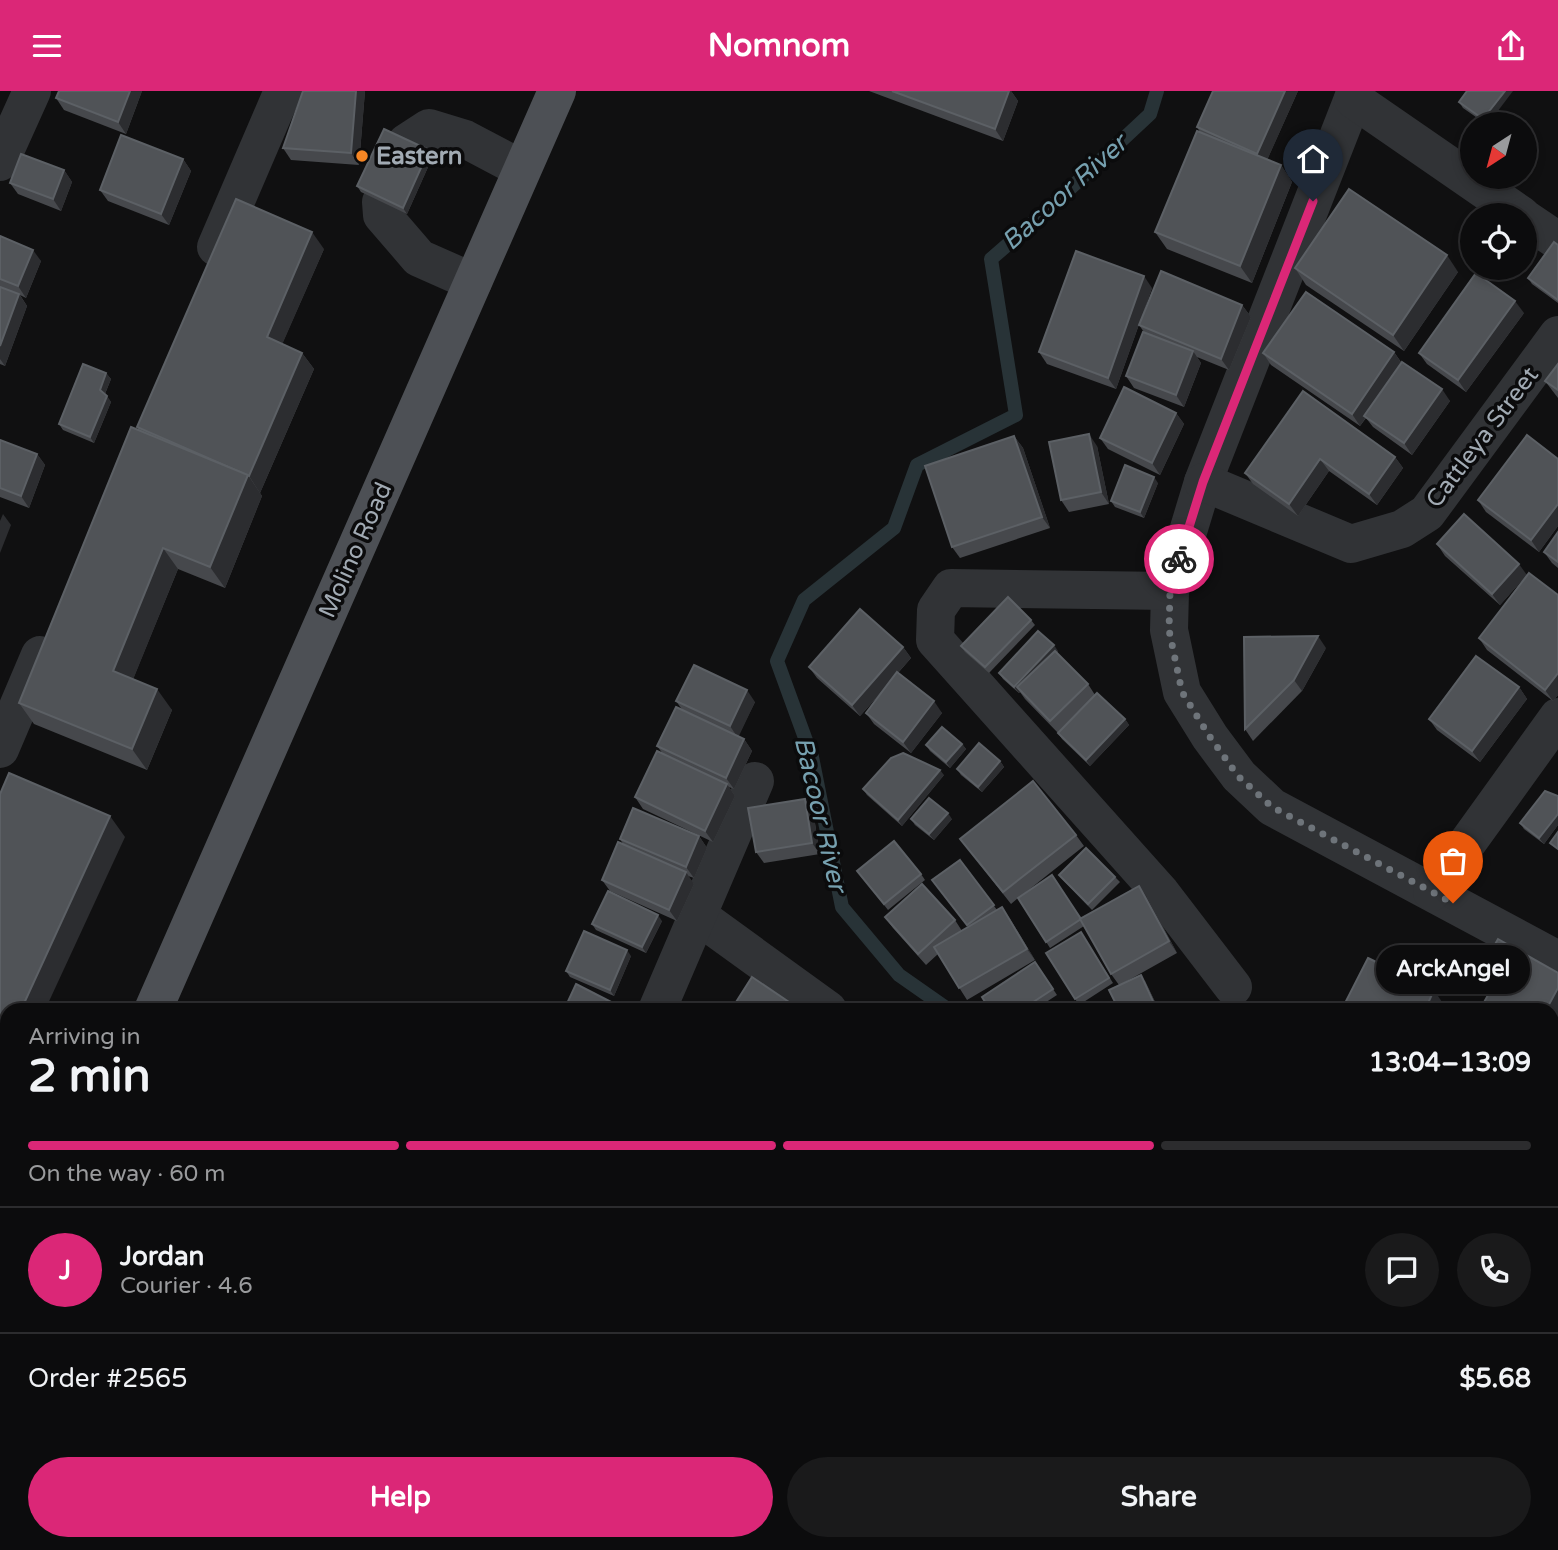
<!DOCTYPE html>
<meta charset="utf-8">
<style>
:root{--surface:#0c0c0d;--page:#1a1a1b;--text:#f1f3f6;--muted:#9a9b9d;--line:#2c2c2e;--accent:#db2777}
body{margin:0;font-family:"Varela Round",sans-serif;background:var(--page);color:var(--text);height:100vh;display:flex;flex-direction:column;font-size:26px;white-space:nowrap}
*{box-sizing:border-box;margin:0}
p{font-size:23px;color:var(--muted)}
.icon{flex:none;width:38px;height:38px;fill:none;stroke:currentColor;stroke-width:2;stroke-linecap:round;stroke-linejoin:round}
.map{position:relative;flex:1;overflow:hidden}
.sheet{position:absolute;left:0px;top:912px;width:1559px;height:548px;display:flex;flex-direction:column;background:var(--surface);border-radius:21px 21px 0 0;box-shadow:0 4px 10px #0003,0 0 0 2px var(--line)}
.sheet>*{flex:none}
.needle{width:46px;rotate:216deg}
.buttons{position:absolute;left:1460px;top:21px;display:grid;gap:14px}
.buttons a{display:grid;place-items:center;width:77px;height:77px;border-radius:50%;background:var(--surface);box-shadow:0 4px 10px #0003,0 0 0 2px var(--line);font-size:35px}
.pin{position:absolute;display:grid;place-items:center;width:60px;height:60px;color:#fff;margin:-72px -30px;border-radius:50% 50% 50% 0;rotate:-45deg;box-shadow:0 0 7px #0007}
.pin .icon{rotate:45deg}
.courier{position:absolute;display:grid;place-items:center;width:70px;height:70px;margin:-35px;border:5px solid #db2777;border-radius:50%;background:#fff;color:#222;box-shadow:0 2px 9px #0007}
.bubble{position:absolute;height:49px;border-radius:24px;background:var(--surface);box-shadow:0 4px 10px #0003,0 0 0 2px var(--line);font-size:23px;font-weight:700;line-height:49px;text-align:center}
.summary em{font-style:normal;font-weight:700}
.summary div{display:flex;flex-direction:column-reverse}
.summary{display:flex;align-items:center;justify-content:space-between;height:119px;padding:0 28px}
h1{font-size:46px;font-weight:700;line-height:52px}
.bar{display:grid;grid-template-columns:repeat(4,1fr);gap:10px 7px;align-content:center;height:84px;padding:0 28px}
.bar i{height:9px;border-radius:5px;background:var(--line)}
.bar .on{background:var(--accent)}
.bar p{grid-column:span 4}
.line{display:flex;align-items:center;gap:18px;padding:0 28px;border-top:2px solid var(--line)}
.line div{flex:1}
.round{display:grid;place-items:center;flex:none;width:74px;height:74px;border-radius:37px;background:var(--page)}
.button{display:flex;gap:14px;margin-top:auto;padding:14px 28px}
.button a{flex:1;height:80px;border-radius:42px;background:var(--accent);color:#fff;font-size:28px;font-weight:700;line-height:80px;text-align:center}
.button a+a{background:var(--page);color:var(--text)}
header{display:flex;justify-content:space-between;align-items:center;height:91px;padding:0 28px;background:var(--accent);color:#fff;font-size:32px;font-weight:700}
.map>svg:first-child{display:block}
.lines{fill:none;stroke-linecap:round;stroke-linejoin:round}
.stream{stroke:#283337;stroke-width:14}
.minor{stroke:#313336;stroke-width:38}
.major{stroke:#4d5055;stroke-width:38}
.wall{fill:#46484c}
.shaded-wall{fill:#2c2d30}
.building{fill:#505357;stroke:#5c6065;stroke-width:2}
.done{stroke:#6e747a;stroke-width:7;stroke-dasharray:0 12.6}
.route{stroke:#db2777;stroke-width:9}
.poi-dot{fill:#f68624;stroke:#0b0b0c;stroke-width:2.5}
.labels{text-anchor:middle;stroke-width:7;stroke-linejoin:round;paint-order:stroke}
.poi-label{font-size:24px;font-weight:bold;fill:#a1aab3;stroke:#0b0b0c;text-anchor:start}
.street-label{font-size:24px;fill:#a1aab3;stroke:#0b0b0c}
.water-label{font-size:26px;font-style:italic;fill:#76a0af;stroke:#0b0b0c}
</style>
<header><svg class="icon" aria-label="menu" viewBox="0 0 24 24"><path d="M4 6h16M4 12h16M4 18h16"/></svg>Nomnom<svg class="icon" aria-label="share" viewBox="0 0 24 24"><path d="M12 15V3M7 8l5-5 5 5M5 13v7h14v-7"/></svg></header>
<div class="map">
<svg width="1558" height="1459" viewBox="0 0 1558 1459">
<rect width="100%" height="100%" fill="#101011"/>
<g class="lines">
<g class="stream">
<polyline points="949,919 899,884 842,816 812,666 777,570 804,509 894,437 917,374 1016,324 991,168 1044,122 1150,23 1157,0"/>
<polyline points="1552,1127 1558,1127"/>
</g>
<g class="minor">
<polyline points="1356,0 1203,391 1170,500 1169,539 1182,601 1210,646 1239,685 1272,716 1558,869"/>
<polyline points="1353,8 1521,124"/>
<polyline points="406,52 429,37 465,48 522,78"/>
<polyline points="0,71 32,0"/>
<polyline points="381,111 382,124 419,167 473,191"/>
<polyline points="1524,127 1558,150"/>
<polyline points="216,156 283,0"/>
<polyline points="1203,391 1351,453 1402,438 1427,422 1558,244"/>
<polyline points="1170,500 951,497 936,519 935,549 1161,802 1233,896"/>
<polyline points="0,658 40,564"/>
<polyline points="1432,801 1558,626"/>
<polyline points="697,824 828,919"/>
<polyline points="657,919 755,690"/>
<polyline points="1552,1240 1553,1239"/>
<polyline points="0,1295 7,1300"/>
<polyline points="1552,1448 1558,1452"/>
<polyline points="217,1452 226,1459"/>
<polyline points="576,1452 585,1459"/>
<polyline points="896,1452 905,1459"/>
<polyline points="1221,1452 1230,1459"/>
<polyline points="406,1459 410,1452"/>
</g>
<g class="major">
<polyline points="153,919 557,0"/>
<polyline points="0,1266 7,1250"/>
</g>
</g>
<g class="wall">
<polygon points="59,0 142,0 126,43 64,19 56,7"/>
<polygon points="303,0 365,0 359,74 291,69 283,57"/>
<polygon points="869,0 1011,0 1018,10 1003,50"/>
<polygon points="1213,0 1298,0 1267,69 1281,74 1292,91 1252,192 1167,158 1155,141 1200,41 1197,36"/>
<polygon points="1467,0 1488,33 1486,33 1463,17 1459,11"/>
<polygon points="433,65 407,123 361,101 357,95"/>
<polygon points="183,68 191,80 169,134 108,110 100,99"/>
<polygon points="64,79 72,91 61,120 18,103 10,92"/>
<polygon points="0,145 41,170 26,207 20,204 27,215 5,275 0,273"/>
<polygon points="1558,154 1558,212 1532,193 1528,187"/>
<polygon points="324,158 282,253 302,262 314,278 260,402 262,405 225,497 178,478 133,588 172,619 147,679 34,633 19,612 139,340 137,336"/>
<polygon points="1295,177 1458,181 1404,260 1306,194"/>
<polygon points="1152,197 1116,298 1047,273 1039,261"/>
<polygon points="1242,214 1251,226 1229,279 1197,266 1201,272 1184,316 1134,297 1126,285 1144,241 1139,234"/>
<polygon points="1524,222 1466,301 1427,273 1419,262"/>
<polygon points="1394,261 1401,271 1450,310 1412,364 1373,336 1366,327 1360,335 1271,274 1263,262"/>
<polygon points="1558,273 1558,307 1545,290"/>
<polygon points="106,282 111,288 105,303 111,311 94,352 63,339 59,333"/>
<polygon points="1303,300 1395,366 1403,377 1377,414 1329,380 1298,425 1253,393 1245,382"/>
<polygon points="1176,322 1184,333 1160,384 1108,358 1100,347"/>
<polygon points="1014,345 1023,357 1050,437 960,467 952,456"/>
<polygon points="0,349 37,363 45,374 29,417 0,406"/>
<polygon points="1097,355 1109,413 1069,421 1061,409"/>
<polygon points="1558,368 1558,435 1539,461 1486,421 1478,409"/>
<polygon points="1158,392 1144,427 1115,416 1111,410"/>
<polygon points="1558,441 1558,477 1552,472 1544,461"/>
<polygon points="1437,453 1527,484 1558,504 1558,604 1553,610 1487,559 1479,547 1525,486 1500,514 1445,465"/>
<polygon points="1031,529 1035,534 989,582 965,561 961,555"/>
<polygon points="903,556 911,567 898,582 942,622 911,662 874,633 866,622 886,596 860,625 817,587 809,576"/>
<polygon points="1326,557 1302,600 1253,650 1245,638"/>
<polygon points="1058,560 1057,562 1088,593 1095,604 1125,628 1129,634 1090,675 1062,648 1058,642 1069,631 1058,642 1025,608 1020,601 1019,602 1003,588 999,582"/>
<polygon points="1519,596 1527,608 1480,671 1437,639 1429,628"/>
<polygon points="676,610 755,611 738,645 744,648 752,660 734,698 729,696 735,705 713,751 643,718 635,706 663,663 657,655 683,620"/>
<polygon points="962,653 966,658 950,677 930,660 926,654"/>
<polygon points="1000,670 1004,676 982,701 961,684 957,678"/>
<polygon points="944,684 902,735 867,704 863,698"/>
<polygon points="1558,705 1558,734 1544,753 1524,738 1520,732"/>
<polygon points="805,708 813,720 820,763 764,772 756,761"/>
<polygon points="911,728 952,728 934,749 915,734"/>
<polygon points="1076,744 1084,755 1021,805 1081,828 1147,806 1177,862 1120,894 1145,890 1159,919 1119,919 1119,894 1111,883 1084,835 1050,857 1018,807 1011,813 960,748"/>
<polygon points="699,745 707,757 694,787 688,785 694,793 677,830 610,800 602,789 623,753 620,748"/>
<polygon points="960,769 997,819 1010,828 1035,869 967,909 938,863 926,874 893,837 885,826 955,829 962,840 968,836 932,789"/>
<polygon points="857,780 921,783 925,789 888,819"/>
<polygon points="1059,784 1115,786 1120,791 1092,819 1063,789"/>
<polygon points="662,830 646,862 596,839 592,833"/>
<polygon points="1081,841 1113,892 1079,914 1046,862"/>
<polygon points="631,865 614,905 570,886 566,880"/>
<polygon points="1035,871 1057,904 1034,919 990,919"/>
<polygon points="1482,876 1558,882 1558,923 1552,933 1552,919 1487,919 1483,913 1495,891 1490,888"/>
<polygon points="334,1452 373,1452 369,1459 344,1459"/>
<polygon points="654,1452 709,1452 704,1459 663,1459"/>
<polygon points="769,1452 826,1452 821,1459 776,1459 771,1456"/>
<polygon points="984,1452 998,1452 993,1459"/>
<polygon points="1115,1452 1171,1452 1166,1459 1123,1459"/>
<polygon points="1263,1452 1303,1452 1299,1459 1272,1459"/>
</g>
<g class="shaded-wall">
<polygon points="130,0 142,0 126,43 118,31"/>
<polygon points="356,0 365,0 359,74 351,62"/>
<polygon points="1009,0 1011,0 1018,10 1003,50 995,38"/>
<polygon points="1285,0 1298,0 1265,74 1257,63"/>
<polygon points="1505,0 1513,0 1488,33 1487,33 1483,28"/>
<polygon points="429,59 433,65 407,123 403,117"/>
<polygon points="183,68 191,80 169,134 161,123"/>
<polygon points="1281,74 1292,91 1252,192 1240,175"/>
<polygon points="64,79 72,91 61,120 53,108"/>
<polygon points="312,141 324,158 278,263 267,246"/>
<polygon points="33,159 41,170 26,207 18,195"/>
<polygon points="1447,164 1458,181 1404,260 1393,244"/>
<polygon points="1144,185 1152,197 1116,298 1108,287"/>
<polygon points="19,203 27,215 5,275 0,268 0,255"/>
<polygon points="1515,210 1524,222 1466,301 1458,289"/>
<polygon points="1242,214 1251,226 1229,279 1221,268"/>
<polygon points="1193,260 1201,272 1184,316 1176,304"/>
<polygon points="1394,261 1402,273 1360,335 1352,323"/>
<polygon points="302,262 314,278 260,402 249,385"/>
<polygon points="106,282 111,288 104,305 100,299"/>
<polygon points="1442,298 1450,310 1412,364 1404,352"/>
<polygon points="107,305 111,311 94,352 90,346"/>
<polygon points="1176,322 1184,333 1160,384 1152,372"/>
<polygon points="1089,343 1097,355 1109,413 1101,401"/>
<polygon points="1014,345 1023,357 1050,437 1042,426"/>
<polygon points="37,363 45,374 29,417 21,405"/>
<polygon points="1395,366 1403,377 1377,414 1369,403"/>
<polygon points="1320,368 1329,380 1298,425 1289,413"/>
<polygon points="248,384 262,405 225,497 210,476"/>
<polygon points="1154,386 1158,392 1144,427 1140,421"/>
<polygon points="1558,413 1558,435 1539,461 1531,449"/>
<polygon points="3,423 11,434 0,462 0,430"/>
<polygon points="163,457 178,478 128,601 113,580"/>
<polygon points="1519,473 1527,484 1500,514 1492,503"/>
<polygon points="1318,545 1326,557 1302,600 1294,589"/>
<polygon points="1054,554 1058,560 1021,600 1017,596 1020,601 1019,602 1014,596"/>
<polygon points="903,556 911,567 860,625 852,614"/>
<polygon points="1558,582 1558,604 1553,610 1545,599"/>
<polygon points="1519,596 1527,608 1480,671 1472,660"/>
<polygon points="157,598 172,619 147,679 132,658"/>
<polygon points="747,599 755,611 738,647 730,635"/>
<polygon points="934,610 942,622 911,662 903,651"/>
<polygon points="1125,628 1129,634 1090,675 1086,669"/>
<polygon points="744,648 752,660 734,698 726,687"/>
<polygon points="962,653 966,658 950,677 946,671"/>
<polygon points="1000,670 1004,676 982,701 978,696"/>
<polygon points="940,679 944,684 902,735 898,729"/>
<polygon points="727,693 735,705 713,751 705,740"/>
<polygon points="805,708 813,720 820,763 812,752"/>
<polygon points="948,722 952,728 934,749 929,743"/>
<polygon points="1558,723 1558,734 1544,753 1539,747"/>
<polygon points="110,725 125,746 45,919 21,919"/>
<polygon points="699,745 707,757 694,787 686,776"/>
<polygon points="686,781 694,793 677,830 669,819"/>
<polygon points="1139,795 1147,806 1177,862 1169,850"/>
<polygon points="1002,816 1010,828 1035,869 1027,858"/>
<polygon points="658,824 662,830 646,862 642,856"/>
<polygon points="627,859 631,865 614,905 610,899"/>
<polygon points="1141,884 1145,890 1159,919 1157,919"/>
<polygon points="1558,897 1558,923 1552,933 1552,919 1546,919"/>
<polygon points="1434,899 1442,911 1438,919 1425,919"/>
<polygon points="789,911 795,919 784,919"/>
<polygon points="7,948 7,1002 0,1017 0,963"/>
<polygon points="1558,1357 1558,1380 1554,1385 1552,1381 1552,1365"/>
<polygon points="365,1452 373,1452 369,1459 361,1459"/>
<polygon points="540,1452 555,1452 556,1453 552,1459 536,1459"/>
<polygon points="692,1452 709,1452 704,1459 688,1459"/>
<polygon points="810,1452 826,1452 821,1459 806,1459"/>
<polygon points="989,1452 998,1452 993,1459"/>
<polygon points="1048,1452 1057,1452 1052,1459 1044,1459"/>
<polygon points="1155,1452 1171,1452 1166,1459 1150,1459"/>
<polygon points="1287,1452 1303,1452 1299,1459 1282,1459"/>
</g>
<g class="building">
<polygon points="59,0 130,0 118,31 56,7"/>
<polygon points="303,0 356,0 351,62 283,57"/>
<polygon points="892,0 1009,0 995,38"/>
<polygon points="1213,0 1285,0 1257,63 1197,36"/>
<polygon points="1467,0 1505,0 1483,28 1459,11"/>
<polygon points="384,38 429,59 403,117 357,95"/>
<polygon points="1197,40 1281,74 1240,175 1155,141"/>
<polygon points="121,44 183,68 161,123 100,99"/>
<polygon points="21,63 64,79 53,108 10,92"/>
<polygon points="1349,98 1447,164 1393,244 1295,177"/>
<polygon points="236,108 312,141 267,246 302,262 249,385 137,336"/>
<polygon points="0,145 33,159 18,195 0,188"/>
<polygon points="1554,151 1558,154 1558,209 1528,187"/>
<polygon points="1076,160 1144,185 1108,287 1039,261"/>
<polygon points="1161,180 1242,214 1221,268 1139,234"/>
<polygon points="1476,182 1515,210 1458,289 1419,262"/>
<polygon points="0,196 19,203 0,255"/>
<polygon points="1306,201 1394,261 1352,323 1263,262"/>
<polygon points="1143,241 1193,260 1176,304 1126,285"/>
<polygon points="1402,271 1442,298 1404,352 1364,325"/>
<polygon points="83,273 106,282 100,299 107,305 90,346 59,333"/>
<polygon points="1558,273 1558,299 1545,290"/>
<polygon points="1124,296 1176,322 1152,372 1100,347"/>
<polygon points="1303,300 1395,366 1369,403 1320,368 1289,413 1245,382"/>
<polygon points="131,336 248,384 210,476 163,457 113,580 157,598 132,658 19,612"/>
<polygon points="1089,343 1101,401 1061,409 1049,351"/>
<polygon points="1527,344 1558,368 1558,413 1531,449 1478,409"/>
<polygon points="1014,345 1042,426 952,456 925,375"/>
<polygon points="0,349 37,363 21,405 0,397"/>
<polygon points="1125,374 1154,386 1140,421 1111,410"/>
<polygon points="1464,423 1519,473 1492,503 1437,453"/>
<polygon points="1558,441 1558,471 1544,461"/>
<polygon points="1529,482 1558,504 1558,582 1545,599 1479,547"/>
<polygon points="1008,506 1031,529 985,576 961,555"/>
<polygon points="860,518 903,556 852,614 809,576"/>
<polygon points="1038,540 1054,554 1014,596 999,582"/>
<polygon points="1318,545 1294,589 1245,638 1244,546"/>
<polygon points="1055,560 1088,593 1050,630 1017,596"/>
<polygon points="1476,565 1519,596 1472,660 1429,628"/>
<polygon points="694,574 747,599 730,635 676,610"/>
<polygon points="897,581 934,610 903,651 866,622"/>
<polygon points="1097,602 1125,628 1086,669 1058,642"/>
<polygon points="676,616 744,648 726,687 657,655"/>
<polygon points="942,636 962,653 946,671 926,654"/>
<polygon points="979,652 1000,670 978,696 957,678"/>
<polygon points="657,660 727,693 705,740 635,706"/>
<polygon points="903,662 940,679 898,729 863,698 891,667"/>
<polygon points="9,682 110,725 21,919 7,919 7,948 0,963 0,703"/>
<polygon points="1033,690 1076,744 1003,801 960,748"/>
<polygon points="1545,700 1558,705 1558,723 1539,747 1520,732"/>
<polygon points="929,707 948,722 929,743 911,728"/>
<polygon points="805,708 812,752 756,761 748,717"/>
<polygon points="633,717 699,745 686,776 620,748"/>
<polygon points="1558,741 1558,758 1550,752"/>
<polygon points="894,750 921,783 884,813 857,780"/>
<polygon points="618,751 686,781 669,819 602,789"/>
<polygon points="1086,757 1115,786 1088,813 1059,784"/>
<polygon points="960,769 994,814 967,834 932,789"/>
<polygon points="1052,784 1081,828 1046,851 1018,807"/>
<polygon points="922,793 955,829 918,863 885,826"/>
<polygon points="1139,795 1169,850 1111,883 1080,828"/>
<polygon points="608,800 658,824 642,856 592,833"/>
<polygon points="1002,816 1027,858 959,897 934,856"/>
<polygon points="584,840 627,859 610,899 566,880"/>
<polygon points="1081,841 1109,887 1075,908 1046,862"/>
<polygon points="1498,848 1558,882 1558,897 1546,919 1494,919 1483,913 1498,886 1482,876"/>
<polygon points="1368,867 1434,899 1425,919 1349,919 1343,916"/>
<polygon points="1035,871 1053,898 1021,919 990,919 982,906"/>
<polygon points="1141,884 1157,919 1119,919 1109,899"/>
<polygon points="752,886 789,911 784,919 731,919"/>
<polygon points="576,893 619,915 617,919 564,919"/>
<polygon points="1071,914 1077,919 1068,919"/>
<polygon points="1553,1281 1558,1284 1558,1327 1552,1323"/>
<polygon points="1552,1331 1558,1335 1558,1357 1552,1365"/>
<polygon points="1558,1378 1558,1388 1553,1385"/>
<polygon points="339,1452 365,1452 361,1459 349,1459"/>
<polygon points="440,1452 540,1452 536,1459 449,1459"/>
<polygon points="662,1452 692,1452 688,1459 671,1459"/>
<polygon points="775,1452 810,1452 806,1459 785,1459"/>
<polygon points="832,1452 856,1452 865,1459 827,1459"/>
<polygon points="1001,1452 1048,1452 1044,1459 997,1459"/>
<polygon points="1053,1452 1114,1452 1123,1459 1048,1459"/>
<polygon points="1122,1452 1155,1452 1150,1459 1130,1459"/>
<polygon points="1271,1452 1287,1452 1282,1459 1281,1459"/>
<polygon points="1428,1452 1470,1452 1465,1459 1435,1459 1427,1453"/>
<polygon points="1470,1452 1547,1452 1556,1459 1465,1459"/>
<polygon points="1405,1454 1412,1459 1401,1459"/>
<polygon points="752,1455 759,1459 749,1459"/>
</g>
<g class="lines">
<polyline class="done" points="1179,468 1170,500 1169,539 1182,601 1210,646 1238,685 1272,716 1453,812"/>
<polyline class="route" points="1179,468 1203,391 1313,110"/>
</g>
<circle class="poi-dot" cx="362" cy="65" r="7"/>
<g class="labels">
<g class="poi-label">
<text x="376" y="73">Eastern</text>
</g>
<g class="street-label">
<text transform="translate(1482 346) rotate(-53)" y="8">Cattleya Street</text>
<text transform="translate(355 459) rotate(-66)" y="8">Molino Road</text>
</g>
<g class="water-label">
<text transform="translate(1064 101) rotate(-42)" y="9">Bacoor River</text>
<text transform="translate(821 723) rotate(77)" y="9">Bacoor River</text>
</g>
</g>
</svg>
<div class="buttons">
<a><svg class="needle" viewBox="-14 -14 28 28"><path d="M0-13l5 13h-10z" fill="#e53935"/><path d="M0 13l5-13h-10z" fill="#9a9b9d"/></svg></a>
<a><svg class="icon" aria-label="locate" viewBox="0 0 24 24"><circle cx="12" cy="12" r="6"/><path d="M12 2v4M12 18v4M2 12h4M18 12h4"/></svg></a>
</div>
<div class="pin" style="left:1453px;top:812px;background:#ea580c"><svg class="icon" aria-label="bag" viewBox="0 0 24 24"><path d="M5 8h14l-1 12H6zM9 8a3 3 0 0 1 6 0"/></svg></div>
<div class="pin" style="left:1313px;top:110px;background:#1f2937"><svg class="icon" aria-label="home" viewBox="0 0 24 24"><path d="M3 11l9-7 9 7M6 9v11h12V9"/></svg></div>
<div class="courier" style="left:1179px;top:468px"><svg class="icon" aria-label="bike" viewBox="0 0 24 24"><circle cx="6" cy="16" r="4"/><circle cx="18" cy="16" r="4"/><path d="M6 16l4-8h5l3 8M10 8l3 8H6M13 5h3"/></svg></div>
<div class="bubble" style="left:1376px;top:854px;width:154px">ArckAngel</div>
<section class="sheet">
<div class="summary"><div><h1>2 min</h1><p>Arriving in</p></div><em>13:04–13:09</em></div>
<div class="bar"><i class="on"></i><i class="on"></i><i class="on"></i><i></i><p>On the way · 60 m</p></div>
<div class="line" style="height:126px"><b class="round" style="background:var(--accent);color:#fff">J</b><div><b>Jordan</b><p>Courier · 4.6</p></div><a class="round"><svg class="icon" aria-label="chat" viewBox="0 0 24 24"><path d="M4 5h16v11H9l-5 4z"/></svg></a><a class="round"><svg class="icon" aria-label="phone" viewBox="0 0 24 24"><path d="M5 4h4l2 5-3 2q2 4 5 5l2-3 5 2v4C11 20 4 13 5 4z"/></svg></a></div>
<div class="line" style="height:91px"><div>Order #2565</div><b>$5.68</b></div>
<div class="button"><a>Help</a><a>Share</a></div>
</section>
</div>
